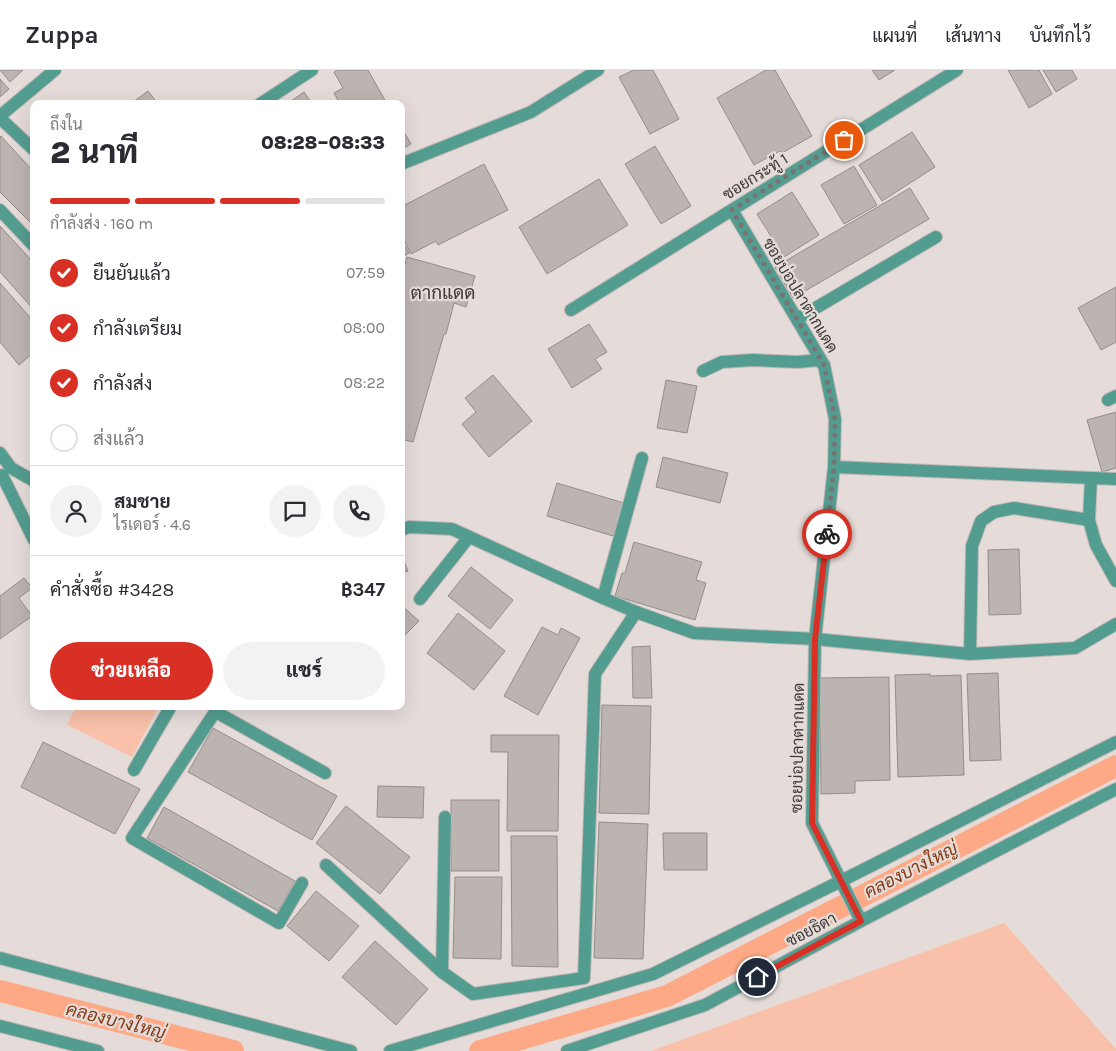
<!DOCTYPE html>
<html lang="th">
<meta charset="utf-8">
<style>
:root{--surface:#fff;--page:#f2f2f3;--text:#2b2b33;--muted:#7c7c81;--line:#e1e1e2;--accent:#d93025}
body{margin:0;font-family:Karla,Sarabun,sans-serif;background:var(--page);color:var(--text);height:100vh;display:flex;flex-direction:column;font-size:19px;white-space:nowrap}
*{box-sizing:border-box;margin:0}
p{font-size:16px;color:var(--muted)}
.icon{flex:none;width:28px;height:28px;fill:none;stroke:currentColor;stroke-width:2;stroke-linecap:round;stroke-linejoin:round}
.map{position:relative;flex:1;overflow:hidden}
.drawer{position:absolute;left:30px;top:30px;width:375px;height:610px;display:flex;flex-direction:column;background:var(--surface);border-radius:10px;box-shadow:0 5px 20px #0002}
.drawer>*{flex:none}
.pin{position:absolute;display:grid;place-items:center;width:42px;height:42px;color:#fff;margin:-21px;border:2px solid #fff;border-radius:50%;box-shadow:0 1px 5px #0007}
.courier{position:absolute;display:grid;place-items:center;width:50px;height:50px;margin:-25px;border:4px solid #d93025;border-radius:50%;background:#fff;color:#222;box-shadow:0 1px 6px #0007}
.overview em{font-style:normal;font-weight:800}
.overview div{display:flex;flex-direction:column-reverse}
.overview{display:flex;align-items:center;justify-content:space-between;height:85px;padding:0 20px}
h1{font-size:32px;font-weight:800;line-height:38px}
.bar{display:grid;grid-template-columns:repeat(4,1fr);gap:8px 5px;align-content:center;height:60px;padding:0 20px}
.bar i{height:6px;border-radius:4px;background:var(--line)}
.bar .current{background:var(--accent)}
.bar p{grid-column:span 4}
.line{display:flex;align-items:center;gap:12px;padding:0 20px;border-top:1px solid var(--line)}
.line div{flex:1}
.round{display:grid;place-items:center;flex:none;width:52px;height:52px;border-radius:26px;background:var(--page)}
ol{padding:0 20px;list-style:none}
li{display:flex;align-items:center;gap:15px;height:55px}
li p{margin-inline-start:auto}
li .icon{padding:5px;border-radius:50%;background:var(--accent);color:#fff;stroke-width:4}
li:last-child{color:var(--muted)}
li i{width:28px;height:28px;border:2px solid var(--line);border-radius:50%}
.primary-button{display:flex;gap:10px;margin-top:auto;padding:10px 20px}
.primary-button a{flex:1;height:58px;border-radius:30px;background:var(--accent);color:#fff;font-size:20px;font-weight:800;line-height:58px;text-align:center}
.primary-button a+a{background:var(--page);color:var(--text)}
header{display:flex;align-items:center;gap:30px;box-sizing:border-box;height:70px;padding:0 25px;background:var(--surface);border-bottom:1px solid var(--line)}
header strong{font-size:24px}
nav{display:flex;gap:28px;margin-inline-start:auto;font-size:18px}
.map>svg:first-child{display:block}
.green{fill:#f9c1a9}
.lines{fill:none;stroke-linecap:round;stroke-linejoin:round}
.canal{stroke:#fda985;stroke-width:22}
.building{fill:#bcb4b1;stroke:#958d8a}
.minor-casing{stroke:#c0b8b6;stroke-width:14}
.minor{stroke:#539d90;stroke-width:12}
.done{stroke:#787371;stroke-width:5;stroke-dasharray:0 9}
.route{stroke:#d93025;stroke-width:6}
.labels{text-anchor:middle;stroke-width:4.5;stroke-linejoin:round;paint-order:stroke}
.street-label{font-size:16px;fill:#3e3a39;stroke:#e5dcd9}
.water-label{font-size:18px;font-style:italic;fill:#843a15;stroke:#e5dcd9}
.quarter-label{font-size:19px;fill:#3e3a39;stroke:#e5dcd9}
</style>
<header>
<strong>Zuppa</strong>
<nav><a>แผนที่</a><a>เส้นทาง</a><a>บันทึกไว้</a></nav>
</header>
<div class="map">
<svg width="1116" height="981" viewBox="0 0 1116 981">
<rect width="100%" height="100%" fill="#e5dcd9"/>
<g class="green">
<polygon points="76,636 159,636 132,687 67,655"/>
<polygon points="1004,853 1116,979 1116,981 651,981"/>
</g>
<g class="lines">
<g class="canal">
<polyline points="0,921 233,981"/>
<polyline points="480,981 667,926 1116,696"/>
</g>
</g>
<g class="building">
<polygon points="0,0 23,0 10,12"/>
<polygon points="337,0 368,0 387,34 340,34 334,23 343,18 334,2"/>
<polygon points="634,0 653,0 679,49 650,64 619,7"/>
<polygon points="766,0 775,0 812,66 782,83 780,81 754,95 717,28"/>
<polygon points="872,0 895,0 879,10"/>
<polygon points="1008,0 1039,0 1052,24 1029,38"/>
<polygon points="1043,0 1072,0 1077,9 1056,22"/>
<polygon points="0,9 9,19 0,27"/>
<polygon points="148,21 158,34 130,34"/>
<polygon points="304,22 312,34 287,34"/>
<polygon points="401,57 411,74 401,80"/>
<polygon points="912,62 935,97 882,131 859,95"/>
<polygon points="1,66 34,102 34,156 0,122 0,67"/>
<polygon points="655,76 691,136 661,154 625,94"/>
<polygon points="484,94 508,140 438,175 436,171 411,184 401,164 401,137"/>
<polygon points="854,96 877,135 844,154 821,115"/>
<polygon points="599,109 628,155 547,204 519,157"/>
<polygon points="910,118 929,149 793,228 775,197"/>
<polygon points="792,122 819,165 784,187 757,144"/>
<polygon points="0,156 34,193 34,240 0,202"/>
<polygon points="401,169 409,183 401,188"/>
<polygon points="407,187 475,206 466,237 454,233 446,264 444,264 413,372 401,369 401,207"/>
<polygon points="0,213 34,252 34,282 19,295 0,272"/>
<polygon points="1116,217 1116,272 1101,280 1078,238"/>
<polygon points="589,254 607,282 595,289 602,299 572,318 548,279"/>
<polygon points="493,305 532,351 489,387 462,354 476,342 465,328"/>
<polygon points="666,310 697,316 687,363 657,358"/>
<polygon points="1116,342 1116,398 1102,402 1087,350"/>
<polygon points="663,387 728,403 720,433 656,417"/>
<polygon points="557,413 624,433 613,466 547,446"/>
<polygon points="634,472 702,492 696,510 706,513 695,550 615,526 622,503 625,503"/>
<polygon points="1019,479 1021,544 989,545 988,480"/>
<polygon points="401,484 408,501 401,503"/>
<polygon points="471,497 513,530 490,559 448,526"/>
<polygon points="24,508 32,518 19,528 32,546 0,569 0,526"/>
<polygon points="401,535 419,551 401,569"/>
<polygon points="458,543 505,581 474,620 427,583"/>
<polygon points="542,557 558,565 561,558 580,568 538,645 504,626"/>
<polygon points="650,576 652,628 633,628 632,577"/>
<polygon points="998,603 1001,690 970,691 967,604"/>
<polygon points="930,604 930,606 961,605 964,705 898,707 895,605"/>
<polygon points="889,607 890,710 855,711 855,723 821,724 820,608"/>
<polygon points="602,635 651,636 649,744 599,743"/>
<polygon points="213,658 337,726 312,770 188,702"/>
<polygon points="491,665 559,665 558,761 507,761 508,682 491,682"/>
<polygon points="43,672 140,719 115,764 21,717"/>
<polygon points="378,716 424,717 423,748 377,747"/>
<rect x="451" y="730" width="48" height="71"/>
<polygon points="346,736 410,787 380,824 316,773"/>
<polygon points="164,737 295,811 278,841 147,768"/>
<polygon points="599,752 648,754 643,889 594,888"/>
<polygon points="663,763 707,763 707,800 664,800"/>
<polygon points="511,766 557,766 558,897 512,896"/>
<polygon points="455,807 502,807 501,889 453,888"/>
<polygon points="316,821 359,856 329,891 287,856"/>
<polygon points="375,871 428,919 396,955 342,907"/>
</g>
<g class="lines">
<defs>
<g id="minor">
<polyline points="260,34 312,0"/>
<polyline points="0,46 55,0"/>
<polyline points="0,48 34,80"/>
<polyline points="401,94 531,42 598,0"/>
<polyline points="0,140 34,176"/>
<polyline points="732,140 824,295 835,349 834,397 815,569 812,753 861,851"/>
<polyline points="571,240 957,0"/>
<polyline points="797,249 936,167"/>
<polyline points="703,301 722,292 753,290 798,292 818,290 824,295"/>
<polyline points="1108,330 1116,326"/>
<polyline points="0,383 11,398 34,411"/>
<polyline points="834,397 1116,409"/>
<polyline points="2,405 34,470"/>
<polyline points="1091,408 1089,450 1096,475 1116,511"/>
<polyline points="401,460 409,457 452,459 603,528 636,542 694,563 815,569 970,584 1075,578 1116,554"/>
<polyline points="603,528 642,388"/>
<polyline points="420,529 469,467"/>
<polyline points="970,584 972,476 981,451 994,442 1014,438 1089,450"/>
<polyline points="219,636 132,768 279,853 302,813"/>
<polyline points="216,642 325,703"/>
<polyline points="134,700 171,636"/>
<polyline points="445,747 442,902 473,924 584,908 595,604 636,542"/>
<polyline points="326,795 442,902"/>
<polyline points="0,888 351,981"/>
<polyline points="0,956 98,981"/>
<polyline points="390,981 653,904 841,811 1116,672"/>
<polyline points="567,981 705,935 861,851 1116,719"/>
</g>
</defs>
<use href="#minor" class="minor-casing"/>
<use href="#minor" class="minor"/>
</g>
<g class="lines">
<polyline class="done" points="827,464 834,397 835,349 824,295 732,140 844,70"/>
<polyline class="route" points="757,907 861,851 812,753 815,569 827,464"/>
</g>
<g class="labels">
<g class="street-label">
<text transform="translate(755 106) rotate(-32)" y="6">ซอยกระทู้ 1</text>
<text transform="translate(801 225) rotate(59)" y="6">ซอยบ่อปลาตากแดด</text>
<text transform="translate(797 678) rotate(-89)" y="6">ซอยบ่อปลาตากแดด</text>
<text transform="translate(811 859) rotate(-28)" y="6">ซอยธิดา</text>
</g>
<g class="water-label">
<text transform="translate(911 800) rotate(-27)" y="6">คลองบางใหญ่</text>
<text transform="translate(116 951) rotate(14)" y="6">คลองบางใหญ่</text>
</g>
<g class="quarter-label">
<text x="443" y="229">ตากแดด</text>
</g>
</g>
</svg>
<div class="pin" style="left:844px;top:70px;background:#ea580c"><svg class="icon" aria-label="bag" viewBox="0 0 24 24"><path d="M5 8h14l-1 12H6zM9 8a3 3 0 0 1 6 0"/></svg></div>
<div class="pin" style="left:757px;top:907px;background:#1f2937"><svg class="icon" aria-label="home" viewBox="0 0 24 24"><path d="M3 11l9-7 9 7M6 9v11h12V9"/></svg></div>
<div class="courier" style="left:827px;top:464px"><svg class="icon" aria-label="bike" viewBox="0 0 24 24"><circle cx="6" cy="16" r="4"/><circle cx="18" cy="16" r="4"/><path d="M6 16l4-8h5l3 8M10 8l3 8H6M13 5h3"/></svg></div>
<section class="drawer">
<div class="overview"><div><h1>2 นาที</h1><p>ถึงใน</p></div><em>08:28–08:33</em></div>
<div class="bar"><i class="current"></i><i class="current"></i><i class="current"></i><i></i><p>กำลังส่ง · 160 m</p></div>
<ol>
<li><svg class="icon" aria-label="check" viewBox="0 0 24 24"><path d="M5 12l5 5 9-10"/></svg>ยืนยันแล้ว<p>07:59</p></li>
<li><svg class="icon" aria-label="check" viewBox="0 0 24 24"><path d="M5 12l5 5 9-10"/></svg>กำลังเตรียม<p>08:00</p></li>
<li><svg class="icon" aria-label="check" viewBox="0 0 24 24"><path d="M5 12l5 5 9-10"/></svg>กำลังส่ง<p>08:22</p></li>
<li><i></i>ส่งแล้ว</li>
</ol>
<div class="line" style="height:90px"><a class="round"><svg class="icon" aria-label="person" viewBox="0 0 24 24"><circle cx="12" cy="8" r="4"/><path d="M4 21q1-7 8-7t8 7"/></svg></a><div><b>สมชาย</b><p>ไรเดอร์ · 4.6</p></div><a class="round"><svg class="icon" aria-label="chat" viewBox="0 0 24 24"><path d="M4 5h16v11H9l-5 4z"/></svg></a><a class="round"><svg class="icon" aria-label="phone" viewBox="0 0 24 24"><path d="M5 4h4l2 5-3 2q2 4 5 5l2-3 5 2v4C11 20 4 13 5 4z"/></svg></a></div>
<div class="line" style="height:65px"><div>คำสั่งซื้อ #3428</div><b>฿347</b></div>
<div class="primary-button"><a>ช่วยเหลือ</a><a>แชร์</a></div>
</section>
</div>
